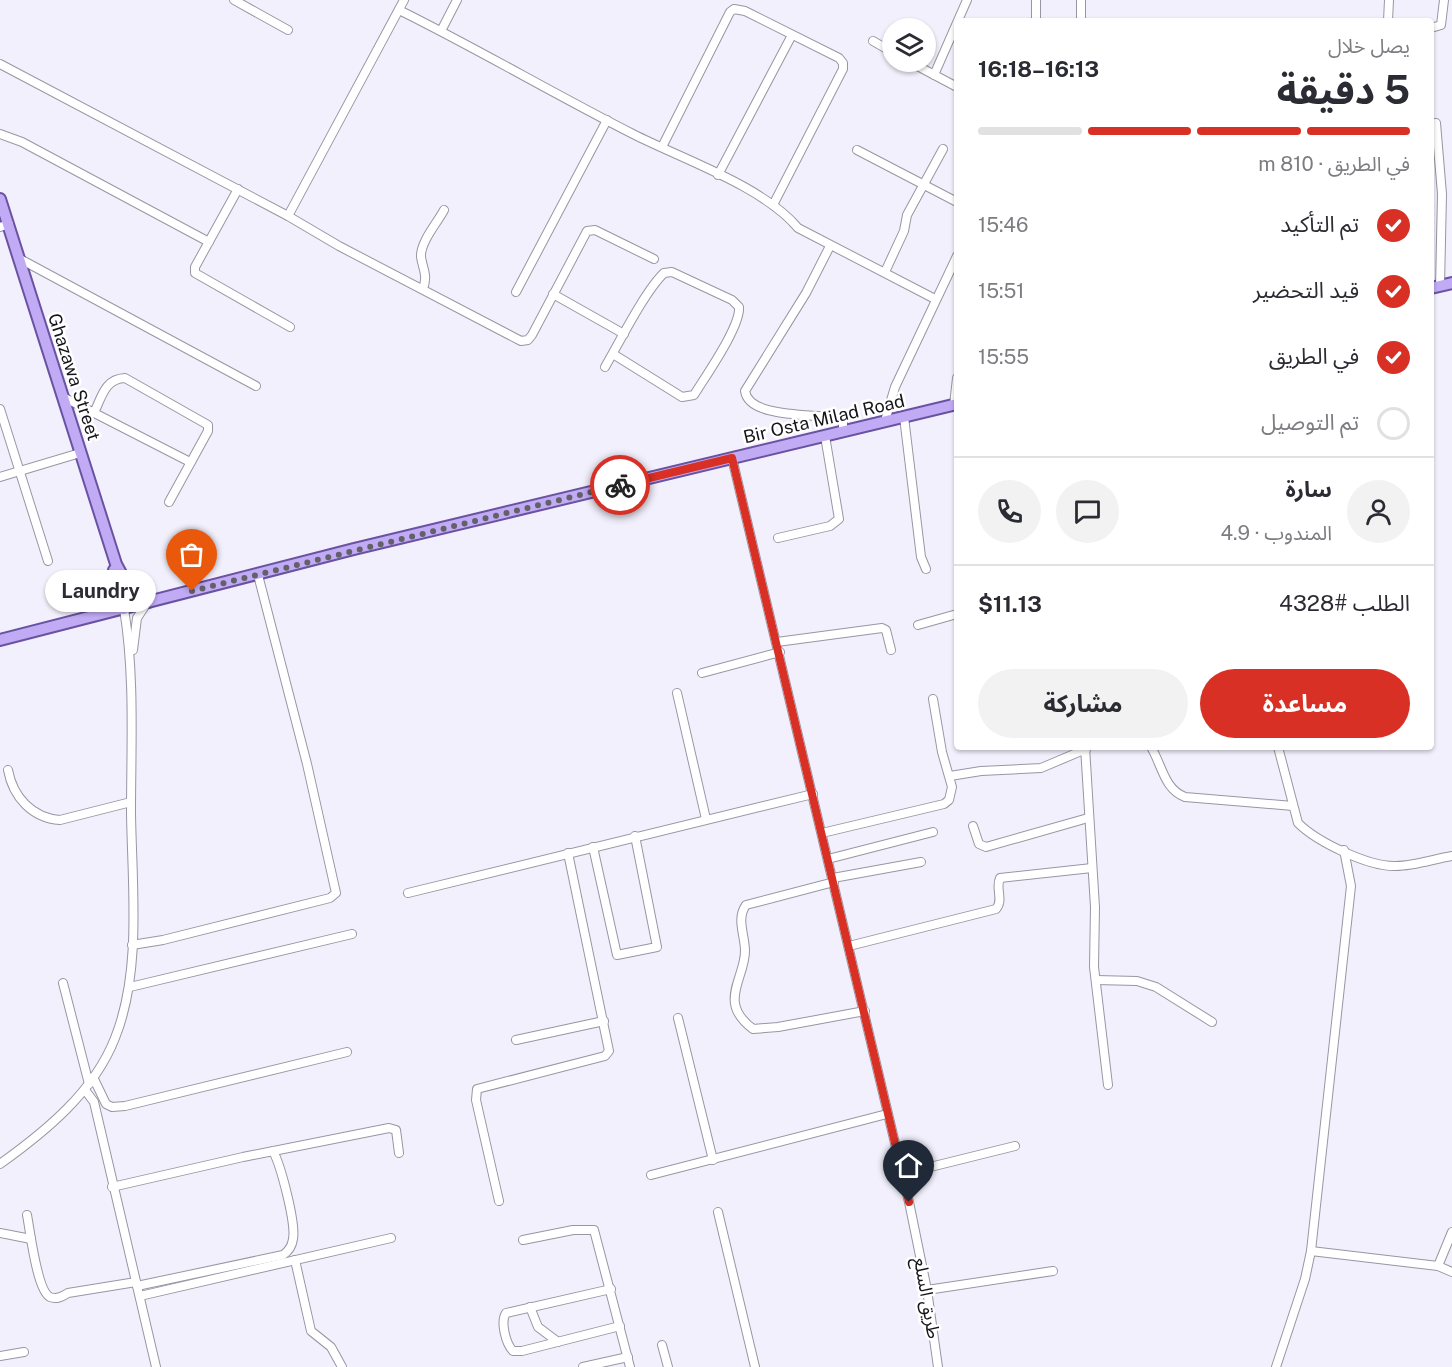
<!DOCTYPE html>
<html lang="ar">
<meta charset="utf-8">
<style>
:root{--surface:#fff;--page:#f2f2f3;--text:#2b2b33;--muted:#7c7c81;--line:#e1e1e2;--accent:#d93025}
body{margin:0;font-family:"Public Sans","Noto Sans Arabic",sans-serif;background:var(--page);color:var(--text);direction:rtl;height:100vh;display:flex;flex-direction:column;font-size:22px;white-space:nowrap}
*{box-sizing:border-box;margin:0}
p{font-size:20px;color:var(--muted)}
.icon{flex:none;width:33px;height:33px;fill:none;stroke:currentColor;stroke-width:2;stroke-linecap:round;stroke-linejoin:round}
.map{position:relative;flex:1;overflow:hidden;direction:ltr}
.side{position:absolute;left:954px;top:18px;width:480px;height:732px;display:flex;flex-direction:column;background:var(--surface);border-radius:6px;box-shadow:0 2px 4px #0004;direction:rtl}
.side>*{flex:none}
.controls{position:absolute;left:882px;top:18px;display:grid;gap:12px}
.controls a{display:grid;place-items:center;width:54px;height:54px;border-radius:50%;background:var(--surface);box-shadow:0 2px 4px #0004;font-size:30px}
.pin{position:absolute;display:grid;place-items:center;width:51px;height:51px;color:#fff;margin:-62px -26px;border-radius:50% 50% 50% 0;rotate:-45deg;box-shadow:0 0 6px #0007}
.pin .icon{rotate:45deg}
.courier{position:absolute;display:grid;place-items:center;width:60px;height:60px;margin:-30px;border:4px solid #d93025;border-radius:50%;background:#fff;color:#222;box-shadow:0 2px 8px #0007}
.bubble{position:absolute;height:42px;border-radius:21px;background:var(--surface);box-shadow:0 2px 4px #0004;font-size:20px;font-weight:700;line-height:42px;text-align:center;direction:rtl}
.summary em{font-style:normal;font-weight:700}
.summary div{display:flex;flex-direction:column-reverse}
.summary{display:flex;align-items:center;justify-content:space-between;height:102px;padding:0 24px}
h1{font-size:39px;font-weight:700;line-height:45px}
.bar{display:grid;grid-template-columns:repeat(4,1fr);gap:9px 6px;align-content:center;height:72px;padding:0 24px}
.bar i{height:8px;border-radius:4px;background:var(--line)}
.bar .current{background:var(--accent)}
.bar p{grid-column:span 4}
.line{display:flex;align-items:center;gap:15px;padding:0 24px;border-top:2px solid var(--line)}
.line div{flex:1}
.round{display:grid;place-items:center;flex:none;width:63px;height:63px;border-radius:32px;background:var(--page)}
ol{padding:0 24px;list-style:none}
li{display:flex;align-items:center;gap:18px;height:66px}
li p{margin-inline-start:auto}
li .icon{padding:6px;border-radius:50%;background:var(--accent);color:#fff;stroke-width:4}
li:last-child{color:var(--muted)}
li i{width:33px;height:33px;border:3px solid var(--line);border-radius:50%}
.button{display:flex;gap:12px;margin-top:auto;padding:12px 24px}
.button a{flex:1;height:69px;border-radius:36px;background:var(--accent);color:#fff;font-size:24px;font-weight:700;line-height:69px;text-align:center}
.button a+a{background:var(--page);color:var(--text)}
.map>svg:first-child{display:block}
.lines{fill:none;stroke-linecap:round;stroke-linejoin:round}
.minor-casing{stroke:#9896a2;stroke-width:10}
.major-casing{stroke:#6a52a2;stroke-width:14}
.minor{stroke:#fff;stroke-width:8}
.major{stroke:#c1abf4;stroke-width:10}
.done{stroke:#626168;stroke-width:6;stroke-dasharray:0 10.8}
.route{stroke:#d93025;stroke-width:8}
.labels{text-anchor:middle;stroke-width:5;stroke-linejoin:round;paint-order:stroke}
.street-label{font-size:18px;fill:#151418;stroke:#fff}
</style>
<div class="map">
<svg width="1452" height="1367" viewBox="0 0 1452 1367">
<rect width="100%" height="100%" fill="#f2f0fc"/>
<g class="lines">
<defs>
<g id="minor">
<polyline points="234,0 288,30"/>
<polyline points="1036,0 1036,21"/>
<polyline points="1081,0 1081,21"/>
<path d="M399,10C478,49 554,94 633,134C682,159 763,186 798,228L935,299"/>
<polyline points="1388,21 1389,0"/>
<polyline points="1431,28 1441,25 1444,0"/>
<polyline points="441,31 457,0"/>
<polyline points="873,41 892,52"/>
<polyline points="910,62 957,87"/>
<polyline points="0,64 288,216 339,246 521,341 528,340 532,335 587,231 595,230 654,259"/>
<polyline points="934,75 967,0"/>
<polyline points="1436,123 1442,194 1440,286"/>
<polyline points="0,134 22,142 209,242"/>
<polyline points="662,147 730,12 734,9 745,11 839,58 843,63 843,69 773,205"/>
<polyline points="857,150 957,202"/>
<polyline points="718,175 792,35"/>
<polyline points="238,189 195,267 195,273 290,327"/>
<polyline points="288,216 404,0"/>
<polyline points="0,227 9,224"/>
<path d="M830,246L806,293L745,391C749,420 821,413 839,419L843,422V431"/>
<polyline points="20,259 256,386"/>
<polyline points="885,272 904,231 907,215 943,149"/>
<path d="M423,289C428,275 423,270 421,257C420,242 438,222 444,210"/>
<polyline points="516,292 607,120"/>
<polyline points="553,294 624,334"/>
<path d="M605,367C619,343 645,291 664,273L672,272L732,300L739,307C741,326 705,377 694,395L682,397L613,354"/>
<polyline points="63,397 190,462"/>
<polyline points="954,405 957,378"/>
<polyline points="0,409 48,561"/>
<path d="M94,413C102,396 105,379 125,378L208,425V431L169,502"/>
<polyline points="904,417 921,557 926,569"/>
<polyline points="885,421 895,387 957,256"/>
<polyline points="732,458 909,1202 927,1290 938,1367"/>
<polyline points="0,477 80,453"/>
<polyline points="778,538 830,526 839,519 825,436"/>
<polyline points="918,625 957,614"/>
<polyline points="777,642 882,628 886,630 891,650"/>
<polyline points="133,650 137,618 147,603"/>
<polyline points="702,673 780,652"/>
<polyline points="677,693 706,819"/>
<polyline points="1085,747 1095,907 1094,967 1108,1085"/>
<path d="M1151,747C1162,765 1164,789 1185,797L1293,806"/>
<path d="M1278,747L1298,823C1317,842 1369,867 1396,866C1414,866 1434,859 1452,856"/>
<path d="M8,770C13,797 32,818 60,820L131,802"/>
<polyline points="950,776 981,771 1041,768 1086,749"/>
<polyline points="973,826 979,844 986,847 1088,818"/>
<polyline points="822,833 944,804 949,800 952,787 942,752 933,699"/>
<polyline points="593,847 617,955 657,947 635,836"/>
<polyline points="828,859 933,832"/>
<polyline points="833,878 921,862"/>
<path d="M834,882L746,905C736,919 745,935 745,951C745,979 717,1002 753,1029L778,1027L865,1011"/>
<polyline points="408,893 813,794"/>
<polyline points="132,945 163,940 330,898 336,893 307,764 258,575"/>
<path d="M849,946L996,909C1004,900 995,888 1000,878L1092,868"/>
<polyline points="1096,980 1137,981 1156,987 1212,1022"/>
<polyline points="63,983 89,1084"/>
<polyline points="130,987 352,934"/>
<polyline points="678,1018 713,1160"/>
<polyline points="516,1040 604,1021"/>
<polyline points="93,1077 106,1104 112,1107 125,1106 347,1052"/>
<polyline points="85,1090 94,1102 156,1367"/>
<path d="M0,1164C46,1131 94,1092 115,1038C142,971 132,885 131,813C131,744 135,676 124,609"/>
<polyline points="902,1174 1015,1146"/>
<polyline points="651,1175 887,1114"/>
<polyline points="112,1187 243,1157 389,1128 396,1130 399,1153"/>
<polyline points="499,1201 476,1100 477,1089 605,1056 609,1051 568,853"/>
<polyline points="718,1212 755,1367"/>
<path d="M27,1215C30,1230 37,1291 50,1297C57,1300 63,1296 68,1293L136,1282"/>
<polyline points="0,1233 31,1239"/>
<polyline points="523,1240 573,1230 594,1230 630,1367"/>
<polyline points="1311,1251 1438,1266 1452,1232"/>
<polyline points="295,1260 311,1331 331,1347 342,1367"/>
<polyline points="1438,1266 1452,1272"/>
<path d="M137,1286L283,1255C289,1251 292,1246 293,1239C296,1223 281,1166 273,1151"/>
<path d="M611,1289L506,1313C500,1322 506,1344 513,1351H522L620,1326"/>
<polyline points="927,1290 1053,1271"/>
<polyline points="140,1296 391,1238"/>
<polyline points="530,1307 538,1327 558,1342"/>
<polyline points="662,1345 668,1367"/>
<polyline points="0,1356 24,1352"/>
<polyline points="583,1367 628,1357"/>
<polyline points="1276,1367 1305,1279 1311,1251 1351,886 1344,850"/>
</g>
<g id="major">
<polyline points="0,199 116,564 131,592 148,602"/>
<polyline points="1431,288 1452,283"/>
<polyline points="114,570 124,609"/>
<polyline points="0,640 354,549 957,404"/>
</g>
</defs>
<use href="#minor" class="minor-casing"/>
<use href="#major" class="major-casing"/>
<use href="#minor" class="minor"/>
<use href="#major" class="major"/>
</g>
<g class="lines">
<polyline class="done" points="192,591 620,485"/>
<polyline class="route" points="620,485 732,458 909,1202"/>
</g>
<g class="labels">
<g class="street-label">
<text transform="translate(74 377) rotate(72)" y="6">Ghazawa Street</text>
<text transform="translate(824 419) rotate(-13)" y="6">Bir Osta Milad Road</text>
<text transform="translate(927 1298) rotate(80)" y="6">طريق السلع</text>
</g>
</g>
</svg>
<div class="controls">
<a><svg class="icon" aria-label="layers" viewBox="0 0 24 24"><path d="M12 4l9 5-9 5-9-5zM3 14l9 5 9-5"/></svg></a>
</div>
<div class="pin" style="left:192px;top:591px;background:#ea580c"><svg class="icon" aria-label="bag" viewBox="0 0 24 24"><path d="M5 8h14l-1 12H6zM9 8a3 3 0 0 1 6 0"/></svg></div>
<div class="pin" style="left:909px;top:1202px;background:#1f2937"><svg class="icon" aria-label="home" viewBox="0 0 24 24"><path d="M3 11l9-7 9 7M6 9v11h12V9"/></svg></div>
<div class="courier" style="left:620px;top:485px"><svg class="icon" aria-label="bike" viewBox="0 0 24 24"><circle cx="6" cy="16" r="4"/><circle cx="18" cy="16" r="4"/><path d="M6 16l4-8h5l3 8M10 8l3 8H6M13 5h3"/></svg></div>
<div class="bubble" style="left:45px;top:570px;width:111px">Laundry</div>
<section class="side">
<div class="summary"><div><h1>5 دقيقة</h1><p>يصل خلال</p></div><em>16:13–16:18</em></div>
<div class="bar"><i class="current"></i><i class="current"></i><i class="current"></i><i></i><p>في الطريق · 810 m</p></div>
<ol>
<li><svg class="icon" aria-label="check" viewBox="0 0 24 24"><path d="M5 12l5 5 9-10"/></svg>تم التأكيد<p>15:46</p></li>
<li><svg class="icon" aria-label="check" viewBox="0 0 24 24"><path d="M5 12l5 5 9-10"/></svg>قيد التحضير<p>15:51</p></li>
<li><svg class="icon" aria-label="check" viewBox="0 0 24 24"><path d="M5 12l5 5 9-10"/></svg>في الطريق<p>15:55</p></li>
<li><i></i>تم التوصيل</li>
</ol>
<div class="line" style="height:108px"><a class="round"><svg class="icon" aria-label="person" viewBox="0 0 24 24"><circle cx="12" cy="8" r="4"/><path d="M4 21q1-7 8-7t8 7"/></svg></a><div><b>سارة</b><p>المندوب · 4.9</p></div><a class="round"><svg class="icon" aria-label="chat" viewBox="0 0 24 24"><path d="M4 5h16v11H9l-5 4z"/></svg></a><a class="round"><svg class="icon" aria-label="phone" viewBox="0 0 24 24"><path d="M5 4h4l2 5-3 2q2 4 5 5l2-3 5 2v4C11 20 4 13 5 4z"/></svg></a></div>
<div class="line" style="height:78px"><div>الطلب #4328</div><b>$11.13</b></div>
<div class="button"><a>مساعدة</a><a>مشاركة</a></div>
</section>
</div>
